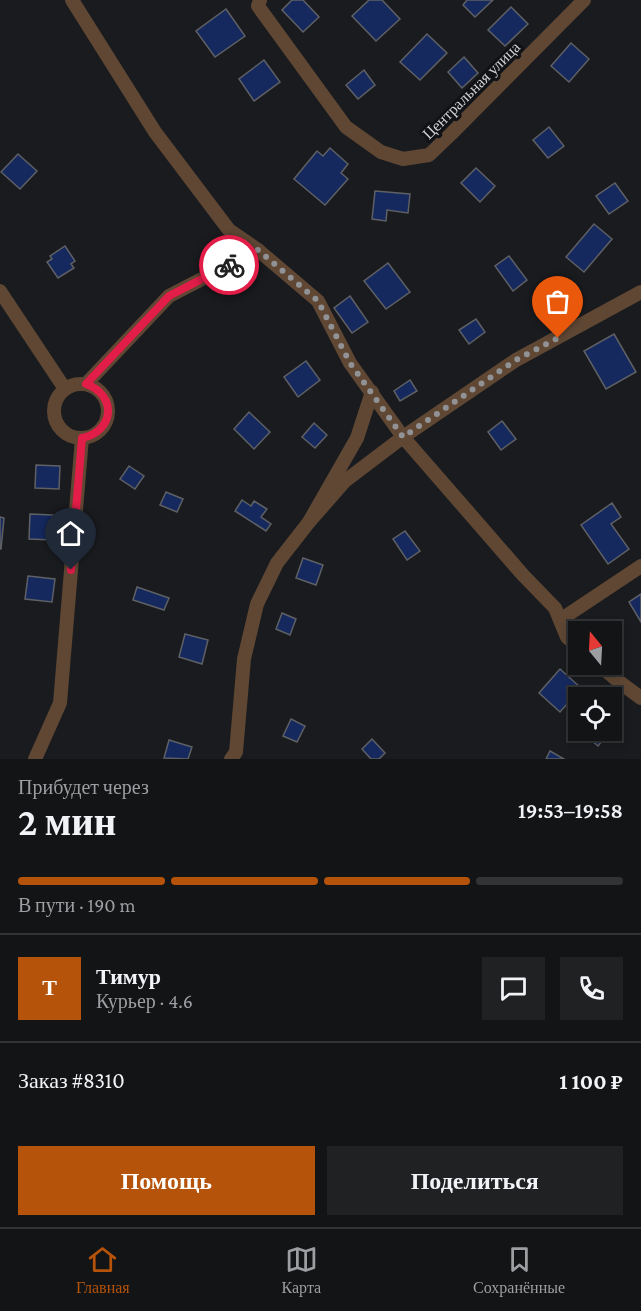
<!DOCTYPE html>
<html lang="ru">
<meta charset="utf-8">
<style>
:root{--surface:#131416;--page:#202123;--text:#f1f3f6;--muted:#9d9ea1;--line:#323335;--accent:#b45309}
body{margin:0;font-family:"Crimson Pro",serif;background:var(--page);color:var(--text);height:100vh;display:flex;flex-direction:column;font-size:22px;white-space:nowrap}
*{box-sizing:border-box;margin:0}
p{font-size:20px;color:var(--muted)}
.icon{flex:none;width:33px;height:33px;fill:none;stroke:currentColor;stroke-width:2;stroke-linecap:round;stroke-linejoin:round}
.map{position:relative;height:759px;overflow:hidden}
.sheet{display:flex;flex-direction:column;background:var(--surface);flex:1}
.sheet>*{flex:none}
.needle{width:39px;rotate:342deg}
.controls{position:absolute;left:568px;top:621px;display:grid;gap:12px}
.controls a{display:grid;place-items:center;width:54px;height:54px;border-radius:0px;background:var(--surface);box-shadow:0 3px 9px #0003,0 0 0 2px var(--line);font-size:30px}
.pin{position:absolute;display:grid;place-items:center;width:51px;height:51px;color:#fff;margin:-62px -26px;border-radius:50% 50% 50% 0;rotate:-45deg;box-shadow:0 0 6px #0007}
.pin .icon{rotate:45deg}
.courier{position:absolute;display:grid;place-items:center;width:60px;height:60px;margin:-30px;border:4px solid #e11d48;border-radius:50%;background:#fff;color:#222;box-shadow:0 2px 8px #0007}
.head em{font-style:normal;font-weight:600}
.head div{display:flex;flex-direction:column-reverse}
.head{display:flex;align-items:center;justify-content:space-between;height:102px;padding:0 18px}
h1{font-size:39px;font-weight:600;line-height:45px}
.bar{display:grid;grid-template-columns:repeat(4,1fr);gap:9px 6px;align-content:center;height:72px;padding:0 18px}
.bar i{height:8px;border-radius:4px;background:var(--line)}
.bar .active{background:var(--accent)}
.bar p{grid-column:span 4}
.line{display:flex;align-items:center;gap:15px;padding:0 18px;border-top:2px solid var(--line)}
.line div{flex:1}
.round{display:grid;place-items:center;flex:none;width:63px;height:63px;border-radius:0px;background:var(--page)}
.cta{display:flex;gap:12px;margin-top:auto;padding:12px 18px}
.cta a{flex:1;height:69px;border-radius:0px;background:var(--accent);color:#fff;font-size:24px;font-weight:600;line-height:69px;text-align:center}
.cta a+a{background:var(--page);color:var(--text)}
.tab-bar{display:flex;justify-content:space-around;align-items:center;height:84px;border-top:2px solid var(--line);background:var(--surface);font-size:16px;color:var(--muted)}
.tab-bar a{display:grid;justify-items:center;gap:3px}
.tab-bar .active{color:var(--accent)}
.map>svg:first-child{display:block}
.building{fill:#15295f;stroke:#5e6064;stroke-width:1.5}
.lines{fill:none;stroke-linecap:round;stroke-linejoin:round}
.minor{stroke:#5f4734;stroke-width:14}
.done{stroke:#919295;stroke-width:6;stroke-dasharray:0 10.8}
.route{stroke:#e11d48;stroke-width:8}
.labels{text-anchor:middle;stroke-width:6;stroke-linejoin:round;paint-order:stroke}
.street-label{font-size:16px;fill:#d1d2d5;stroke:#101215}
</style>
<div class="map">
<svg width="641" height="759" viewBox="0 0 641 759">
<rect width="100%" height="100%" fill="#191b1e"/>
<g class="building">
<polygon points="292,0 303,0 319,17 303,32 282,10"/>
<polygon points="369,0 382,0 400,19 376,41 352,16"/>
<polygon points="467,0 493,0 475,17 463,5"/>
<polygon points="511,7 528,24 505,46 488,30"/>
<polygon points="226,9 245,36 215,57 196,31"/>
<polygon points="427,34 447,53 420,80 400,62"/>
<polygon points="571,43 589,59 569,82 551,66"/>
<polygon points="464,57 478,73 462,88 448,72"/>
<polygon points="264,60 280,82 254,101 239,79"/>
<polygon points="364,70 375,85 358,99 346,85"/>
<polygon points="549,127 564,146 548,158 533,140"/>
<polygon points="330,148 348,164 341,173 348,179 325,205 294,179 317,151 323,156"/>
<polygon points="18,154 37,171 20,189 1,172"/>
<polygon points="476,168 495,186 480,202 461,183"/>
<polygon points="615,183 628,201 609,214 596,196"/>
<polygon points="375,191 410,194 408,213 387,210 386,221 372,219"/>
<polygon points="594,224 612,239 584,272 566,257"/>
<polygon points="65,246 75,261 71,264 74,268 58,278 47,262 52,259 50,256"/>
<polygon points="509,256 527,280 513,291 495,266"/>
<polygon points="388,263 410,292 386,309 364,281"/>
<polygon points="350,296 368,322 352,333 334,308"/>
<polygon points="476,319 485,332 469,344 459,330"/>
<polygon points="614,334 636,372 606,389 584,351"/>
<polygon points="306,361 320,380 298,397 284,377"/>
<polygon points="410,380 417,391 400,401 394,391"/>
<polygon points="249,412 270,432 254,449 234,429"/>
<polygon points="502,421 516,439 501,450 488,432"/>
<polygon points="314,423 327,435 315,448 302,437"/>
<polygon points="36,465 60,466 59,489 35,488"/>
<polygon points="129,466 144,476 135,489 120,479"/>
<polygon points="166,492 183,499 177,512 160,505"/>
<polygon points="242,500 251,506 254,501 267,509 261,517 271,524 266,531 235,511"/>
<polygon points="612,503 621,517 611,524 629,549 608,564 581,525"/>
<polygon points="30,514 53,515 52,540 29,539"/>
<polygon points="0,517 4,518 1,549 0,549"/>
<polygon points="405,531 420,551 407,560 393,539"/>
<polygon points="303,558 323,565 316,585 296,578"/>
<polygon points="28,576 55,579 52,602 25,599"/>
<polygon points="137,587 169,598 164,610 133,600"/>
<polygon points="641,594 641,622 629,602"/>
<polygon points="282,613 296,619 290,635 276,629"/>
<polygon points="185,634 208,640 202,664 179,657"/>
<polygon points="560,669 581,688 560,712 539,693"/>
<polygon points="291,719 305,726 297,742 283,736"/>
<polygon points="579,730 611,730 598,746"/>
<polygon points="372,739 385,753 379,759 371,759 362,749"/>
<polygon points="169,740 192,747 188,759 164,758"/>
<polygon points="550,751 564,759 546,759"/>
</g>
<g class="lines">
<g class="minor">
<polyline points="72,0 155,132 229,230 258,250 318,301 350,363 403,437 523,575 555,608 567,637 579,648"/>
<polyline points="260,0 258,6 346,127 381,152 403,159 429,155 451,134 584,0"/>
<polyline points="0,291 65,389"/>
<circle cx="81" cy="411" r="27"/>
<polyline points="86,384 169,296 258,250"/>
<polyline points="309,522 345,481 403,437 516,360 641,292"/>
<polyline points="560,620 641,566"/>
<polyline points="598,664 618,681 641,698"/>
<polyline points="35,759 60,703 82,438"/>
<polyline points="231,759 236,752 244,659 257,604 277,563 309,522 357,438 372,392"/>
</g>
</g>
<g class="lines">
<polyline class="done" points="229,265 258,250 318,301 350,363 403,437 516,360 558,338"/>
<path class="route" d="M71,570L82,438C115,431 117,395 86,384L169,296L229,265"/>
</g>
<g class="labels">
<g class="street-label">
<text transform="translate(471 90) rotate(-45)" y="6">Центральная улица</text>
</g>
</g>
</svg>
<div class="controls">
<a><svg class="needle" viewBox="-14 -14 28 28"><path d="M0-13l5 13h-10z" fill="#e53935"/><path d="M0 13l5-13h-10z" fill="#9d9ea1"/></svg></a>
<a><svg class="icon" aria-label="locate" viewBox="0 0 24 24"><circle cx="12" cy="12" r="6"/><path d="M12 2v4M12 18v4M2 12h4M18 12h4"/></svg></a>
</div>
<div class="pin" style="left:558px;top:338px;background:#ea580c"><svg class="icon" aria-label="bag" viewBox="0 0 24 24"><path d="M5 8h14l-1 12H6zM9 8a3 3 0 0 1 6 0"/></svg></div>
<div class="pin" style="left:71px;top:570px;background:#1f2937"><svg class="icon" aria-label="home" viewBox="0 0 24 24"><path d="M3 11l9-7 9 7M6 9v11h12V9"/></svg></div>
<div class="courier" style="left:229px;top:265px"><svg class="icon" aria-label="bike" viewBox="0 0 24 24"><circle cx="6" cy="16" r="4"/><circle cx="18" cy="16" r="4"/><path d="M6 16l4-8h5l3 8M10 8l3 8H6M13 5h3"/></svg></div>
</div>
<section class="sheet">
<div class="head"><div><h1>2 мин</h1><p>Прибудет через</p></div><em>19:53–19:58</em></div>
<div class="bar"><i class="active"></i><i class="active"></i><i class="active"></i><i></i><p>В пути · 190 m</p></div>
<div class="line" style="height:108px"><b class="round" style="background:var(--accent);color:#fff">Т</b><div><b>Тимур</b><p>Курьер · 4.6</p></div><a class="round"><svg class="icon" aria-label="chat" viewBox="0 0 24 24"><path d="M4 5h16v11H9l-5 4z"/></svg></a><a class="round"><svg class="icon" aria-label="phone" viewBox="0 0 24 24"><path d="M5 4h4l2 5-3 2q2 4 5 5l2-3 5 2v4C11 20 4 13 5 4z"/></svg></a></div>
<div class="line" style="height:78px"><div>Заказ #8310</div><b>1 100 ₽</b></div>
<div class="cta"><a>Помощь</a><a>Поделиться</a></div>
</section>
<nav class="tab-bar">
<a class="active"><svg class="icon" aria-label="home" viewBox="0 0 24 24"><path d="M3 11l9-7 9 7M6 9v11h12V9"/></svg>Главная</a>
<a><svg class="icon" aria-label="map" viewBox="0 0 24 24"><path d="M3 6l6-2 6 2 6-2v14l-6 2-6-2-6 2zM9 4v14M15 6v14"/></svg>Карта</a>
<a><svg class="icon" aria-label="saved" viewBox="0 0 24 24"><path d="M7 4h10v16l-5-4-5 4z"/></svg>Сохранённые</a>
</nav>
